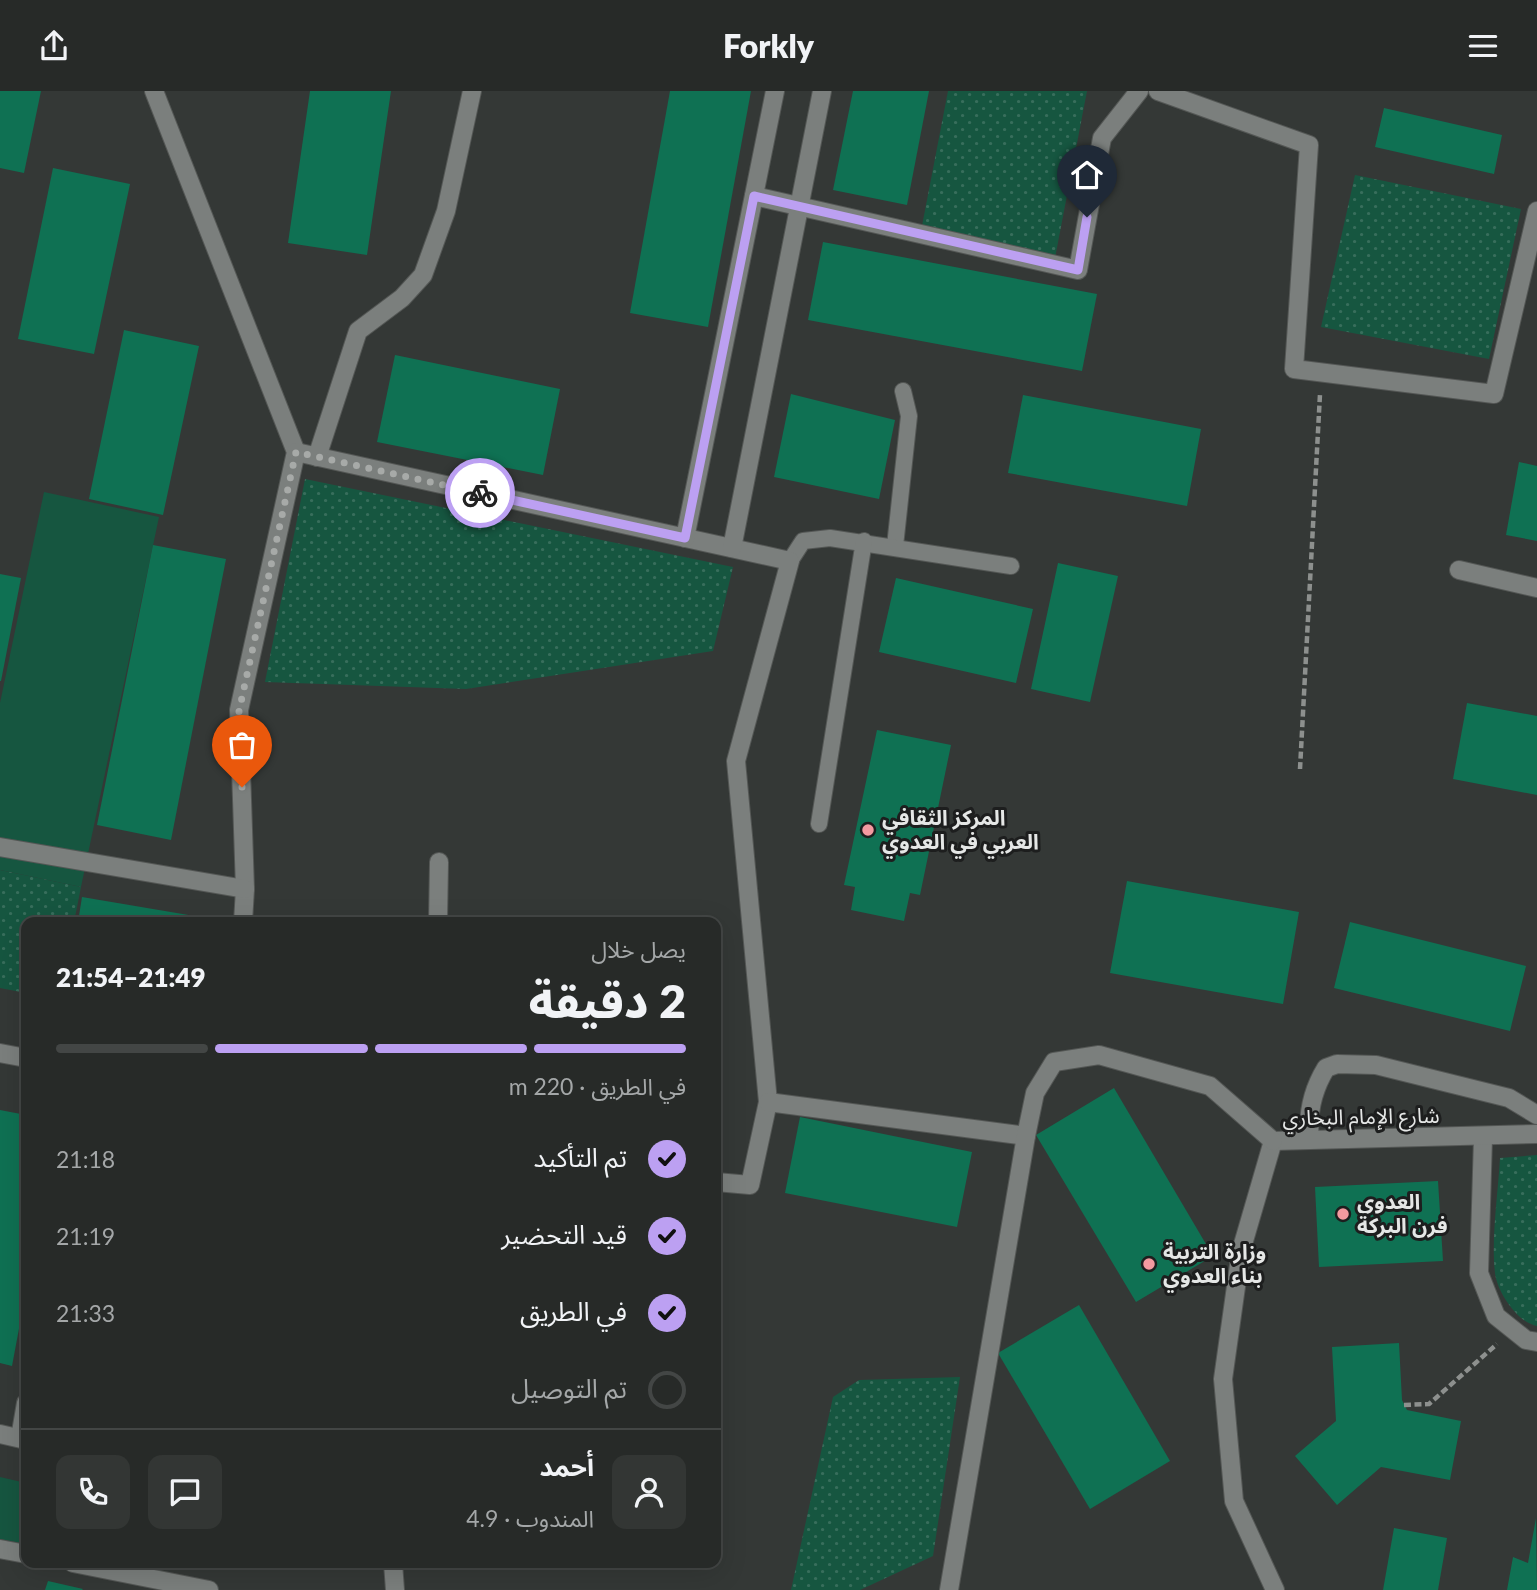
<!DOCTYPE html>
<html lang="ar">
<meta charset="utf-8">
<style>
:root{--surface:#272a28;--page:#333634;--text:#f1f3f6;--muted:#a4a7a8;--line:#434645;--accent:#bca0f2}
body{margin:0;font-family:Lato,"Noto Sans Arabic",sans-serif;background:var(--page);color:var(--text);direction:rtl;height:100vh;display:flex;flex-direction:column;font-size:26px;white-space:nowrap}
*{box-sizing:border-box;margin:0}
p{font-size:23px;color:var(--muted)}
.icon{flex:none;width:38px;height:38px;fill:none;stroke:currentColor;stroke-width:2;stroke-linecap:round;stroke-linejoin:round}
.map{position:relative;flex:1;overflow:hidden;direction:ltr}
.side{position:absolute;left:21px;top:826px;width:700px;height:651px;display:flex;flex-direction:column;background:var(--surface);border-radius:14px;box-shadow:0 7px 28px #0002,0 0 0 2px var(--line);direction:rtl}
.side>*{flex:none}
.pin{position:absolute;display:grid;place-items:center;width:60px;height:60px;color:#fff;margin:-72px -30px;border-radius:50% 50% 50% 0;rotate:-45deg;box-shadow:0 0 7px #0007}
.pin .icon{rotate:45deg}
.courier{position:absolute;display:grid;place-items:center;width:70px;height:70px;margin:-35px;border:5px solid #bca0f2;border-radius:50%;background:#fff;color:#222;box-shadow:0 2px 9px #0007}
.summary em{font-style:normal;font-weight:800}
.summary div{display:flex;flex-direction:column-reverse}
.summary{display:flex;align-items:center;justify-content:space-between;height:119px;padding:0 35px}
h1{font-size:46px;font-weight:800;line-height:52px}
.bar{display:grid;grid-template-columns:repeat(4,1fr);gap:10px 7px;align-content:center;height:84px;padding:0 35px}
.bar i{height:9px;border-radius:5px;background:var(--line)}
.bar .current{background:var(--accent)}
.bar p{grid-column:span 4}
.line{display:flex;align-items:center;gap:18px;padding:0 35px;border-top:2px solid var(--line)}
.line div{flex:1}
.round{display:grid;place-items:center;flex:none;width:74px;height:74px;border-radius:14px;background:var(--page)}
ol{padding:0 35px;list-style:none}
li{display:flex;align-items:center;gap:21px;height:77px}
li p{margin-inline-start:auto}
li .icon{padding:7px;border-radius:50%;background:var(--accent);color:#111;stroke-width:4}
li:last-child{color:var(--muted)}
li i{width:38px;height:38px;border:4px solid var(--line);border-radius:50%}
header{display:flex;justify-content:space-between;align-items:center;height:91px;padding:0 35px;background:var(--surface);font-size:32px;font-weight:800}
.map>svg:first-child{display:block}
.green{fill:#165640}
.park{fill:url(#park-dots)}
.building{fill:#0f7153}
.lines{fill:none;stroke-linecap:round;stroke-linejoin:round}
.lane-casing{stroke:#545755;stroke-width:18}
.street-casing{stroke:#545755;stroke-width:20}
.path{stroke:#8d908e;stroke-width:4.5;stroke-dasharray:7 3.5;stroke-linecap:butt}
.lane{stroke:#7b7f7d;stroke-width:16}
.street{stroke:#7b7f7d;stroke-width:18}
.done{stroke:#a7aaa8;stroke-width:7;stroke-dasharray:0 12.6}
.route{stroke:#bca0f2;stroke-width:9}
.poi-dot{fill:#f49aa0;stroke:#1d1e1e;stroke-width:2.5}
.labels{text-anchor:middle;stroke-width:6;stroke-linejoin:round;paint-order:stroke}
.poi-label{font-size:21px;font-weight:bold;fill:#e5e7e6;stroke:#1d1e1e;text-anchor:start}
.street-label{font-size:21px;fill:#e5e7e6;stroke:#1d1e1e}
</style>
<header><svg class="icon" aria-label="menu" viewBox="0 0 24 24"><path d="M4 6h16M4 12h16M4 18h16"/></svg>Forkly<svg class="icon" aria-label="share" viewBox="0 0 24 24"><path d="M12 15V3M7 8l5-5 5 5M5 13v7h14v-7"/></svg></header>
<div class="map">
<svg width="1537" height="1499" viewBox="0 0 1537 1499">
<defs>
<pattern id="park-dots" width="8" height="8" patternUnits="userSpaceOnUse" patternTransform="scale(1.75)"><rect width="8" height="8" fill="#165640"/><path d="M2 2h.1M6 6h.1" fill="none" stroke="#386e5c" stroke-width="1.8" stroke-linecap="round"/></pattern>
</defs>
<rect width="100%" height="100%" fill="#343836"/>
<g class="green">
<polygon points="44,401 159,426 81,796 0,779 0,612"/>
<polygon points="0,1386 26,1392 26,1453 0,1448"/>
</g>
<g class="park">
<polygon points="948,0 1087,0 1055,167 921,140"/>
<polygon points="1355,84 1521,118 1489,268 1321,236"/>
<polygon points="305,388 733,476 713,560 466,598 265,591"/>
<polygon points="0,779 81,796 74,831 26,831 26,902 0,897"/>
<path d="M1537,1064V1235C1518,1232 1497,1201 1495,1182C1491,1148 1498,1103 1500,1067Z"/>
<polygon points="960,1286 933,1465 860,1499 791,1499 833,1306 859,1289"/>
</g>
<g class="building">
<polygon points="0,0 41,0 24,82 0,77"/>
<polygon points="310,0 391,0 367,164 288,152"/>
<polygon points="670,0 751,0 708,236 630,222"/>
<polygon points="853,0 929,0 907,114 833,99"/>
<polygon points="1384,17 1502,44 1494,83 1375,56"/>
<polygon points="53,77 130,93 94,263 18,248"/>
<polygon points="823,151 1097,203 1082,280 808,229"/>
<polygon points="124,239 199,255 163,424 89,408"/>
<polygon points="395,264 560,298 543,384 377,351"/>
<polygon points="791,303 895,329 879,408 774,386"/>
<polygon points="1023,304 1201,338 1187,415 1008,382"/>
<polygon points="1519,371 1537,375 1537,450 1506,444"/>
<polygon points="153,454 226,468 171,749 97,734"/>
<polygon points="1058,472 1118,485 1090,611 1031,598"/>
<polygon points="0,483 21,487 1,590 0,590"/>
<polygon points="896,487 1033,518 1016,592 879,561"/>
<polygon points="1467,612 1537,625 1537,704 1453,688"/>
<polygon points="877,639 951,654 920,804 910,802 904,830 851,819 855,796 844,794"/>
<polygon points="1127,790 1299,821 1283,913 1110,882"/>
<polygon points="82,806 224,830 224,831 78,831"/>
<polygon points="1350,831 1526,875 1510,940 1334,897"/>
<polygon points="1114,997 1213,1165 1136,1211 1036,1044"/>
<polygon points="0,1019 26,1024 26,1200 12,1275 0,1272"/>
<polygon points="800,1026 972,1061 957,1136 785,1102"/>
<polygon points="1438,1090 1443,1170 1319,1176 1315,1096"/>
<polygon points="1079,1214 1170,1370 1090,1418 998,1262"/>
<polygon points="1399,1252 1402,1309 1407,1319 1461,1330 1450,1389 1381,1376 1337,1414 1295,1365 1336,1330 1332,1256"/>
<polygon points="1536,1427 1537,1499 1507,1499 1513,1466 1528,1472"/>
<polygon points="1394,1437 1447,1447 1438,1499 1383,1499"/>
<polygon points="48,1490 83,1498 82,1499 45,1499"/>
</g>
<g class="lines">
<defs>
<g id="lane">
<polyline points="895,455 909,325 903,300"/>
<polyline points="790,470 803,450 830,447 1011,475"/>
<polyline points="819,733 864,450"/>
</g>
<g id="street">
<polyline points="154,0 296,361 239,619 245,798 243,831"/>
<polyline points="1158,0 1309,54 1294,278 1494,303 1537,120"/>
<polyline points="754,105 1078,179 1102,47 1139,0"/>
<polyline points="296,361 790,470 736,670 768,1011 750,1094 716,1091"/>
<polyline points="317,366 358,240 402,207 423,184 446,120 472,0"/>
<polyline points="685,447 775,0"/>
<polyline points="732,457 822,0"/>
<polyline points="1459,479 1537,497"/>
<polyline points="0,756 245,798"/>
<polyline points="438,831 439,771"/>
<polyline points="0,962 26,967"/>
<polyline points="768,1011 1026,1045"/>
<polyline points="1483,1047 1479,1182 1496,1225 1526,1249 1537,1251"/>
<path d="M1310,1048C1307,1022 1312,1000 1326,977L1337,973L1376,974L1509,1007L1537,1024"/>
<polyline points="1273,1050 1241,1160 1223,1288 1234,1410 1275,1499"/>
<polyline points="1273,1050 1537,1043"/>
<polyline points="0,1343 26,1349"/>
<polyline points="20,1347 26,1312"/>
<polyline points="0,1458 26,1463"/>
<polyline points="73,1472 209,1499"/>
<polyline points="393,1472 395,1499"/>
<polyline points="949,1499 1026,1045 1035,1002 1054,971 1099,964 1210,995 1273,1050"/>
</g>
</defs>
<use href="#lane" class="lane-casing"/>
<use href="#street" class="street-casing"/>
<g class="path">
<polyline points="1300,678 1320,303"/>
<polyline points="1404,1314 1429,1313 1497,1253"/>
</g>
<use href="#lane" class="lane"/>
<use href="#street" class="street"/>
</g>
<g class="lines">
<polyline class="done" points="242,696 239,620 296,361 480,402"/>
<polyline class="route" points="480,402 685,447 754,105 1078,179 1087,126"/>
</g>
<g class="poi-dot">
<circle cx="868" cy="739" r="7"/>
<circle cx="1343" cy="1123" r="7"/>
<circle cx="1149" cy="1173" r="7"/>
</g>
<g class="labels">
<g class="poi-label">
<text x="882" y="734">المركز الثقافي<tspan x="882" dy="24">العربي في العدوي</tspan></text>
<text x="1357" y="1118">العدوي<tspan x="1357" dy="24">فرن البركة</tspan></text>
<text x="1163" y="1168">وزارة التربية<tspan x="1163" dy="24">بناء العدوي</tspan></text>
</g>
<g class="street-label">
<text transform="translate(1361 1026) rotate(-1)" y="7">شارع الإمام البخاري</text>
</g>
</g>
</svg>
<div class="pin" style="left:242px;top:696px;background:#ea580c"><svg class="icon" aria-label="bag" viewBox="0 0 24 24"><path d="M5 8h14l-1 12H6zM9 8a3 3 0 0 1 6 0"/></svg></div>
<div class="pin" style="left:1087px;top:126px;background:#1f2937"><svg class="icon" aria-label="home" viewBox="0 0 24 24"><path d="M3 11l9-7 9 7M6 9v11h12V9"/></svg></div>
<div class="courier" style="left:480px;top:402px"><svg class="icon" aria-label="bike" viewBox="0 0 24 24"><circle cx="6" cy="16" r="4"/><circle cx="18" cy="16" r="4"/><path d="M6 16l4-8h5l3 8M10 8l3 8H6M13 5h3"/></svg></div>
<section class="side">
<div class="summary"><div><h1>2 دقيقة</h1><p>يصل خلال</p></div><em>21:49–21:54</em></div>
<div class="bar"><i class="current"></i><i class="current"></i><i class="current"></i><i></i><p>في الطريق · 220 m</p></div>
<ol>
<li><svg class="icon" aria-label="check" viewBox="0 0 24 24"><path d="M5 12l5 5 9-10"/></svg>تم التأكيد<p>21:18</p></li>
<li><svg class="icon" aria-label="check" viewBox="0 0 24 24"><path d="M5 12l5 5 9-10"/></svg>قيد التحضير<p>21:19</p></li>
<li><svg class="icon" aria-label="check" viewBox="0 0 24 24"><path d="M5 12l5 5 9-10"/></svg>في الطريق<p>21:33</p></li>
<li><i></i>تم التوصيل</li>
</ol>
<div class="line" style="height:126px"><a class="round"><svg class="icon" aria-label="person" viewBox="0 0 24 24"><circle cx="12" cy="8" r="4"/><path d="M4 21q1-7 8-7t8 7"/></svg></a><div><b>أحمد</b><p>المندوب · 4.9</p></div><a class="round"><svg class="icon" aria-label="chat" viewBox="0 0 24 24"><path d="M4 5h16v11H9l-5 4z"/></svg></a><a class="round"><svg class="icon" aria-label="phone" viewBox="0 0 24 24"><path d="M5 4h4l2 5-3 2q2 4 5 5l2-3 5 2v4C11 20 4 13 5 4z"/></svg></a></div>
</section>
</div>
